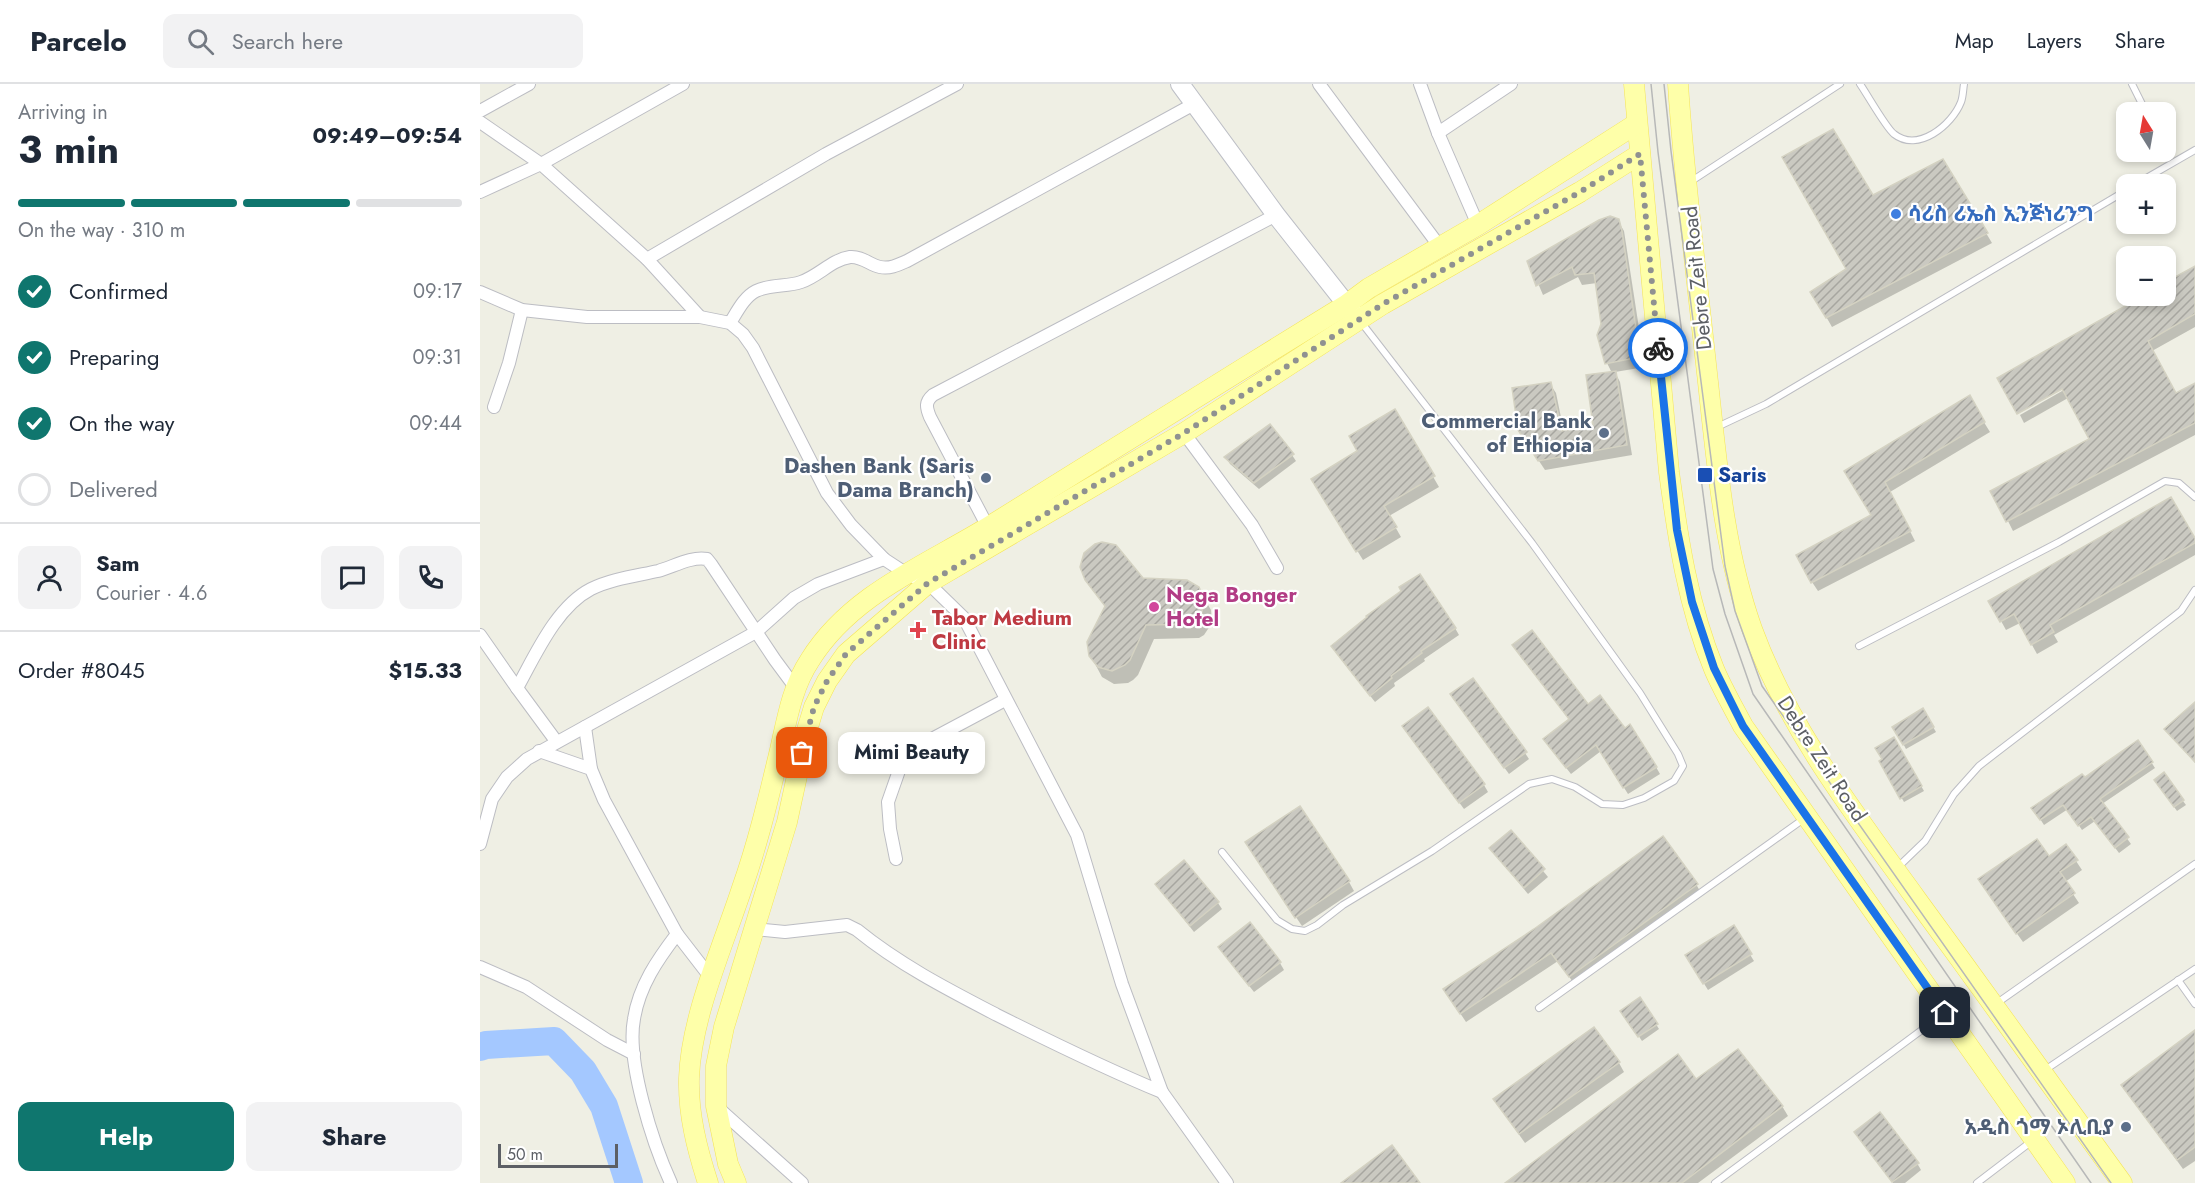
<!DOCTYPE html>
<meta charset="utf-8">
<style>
:root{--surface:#fff;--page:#f2f2f3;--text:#1f2937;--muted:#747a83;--line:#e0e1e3;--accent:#0f766e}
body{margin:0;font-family:Jost,"Noto Sans Ethiopic",sans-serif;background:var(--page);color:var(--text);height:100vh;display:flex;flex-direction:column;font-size:22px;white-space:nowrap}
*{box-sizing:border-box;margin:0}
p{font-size:20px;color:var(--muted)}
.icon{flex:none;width:33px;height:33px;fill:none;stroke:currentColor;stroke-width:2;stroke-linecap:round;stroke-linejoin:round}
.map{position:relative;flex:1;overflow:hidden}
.sheet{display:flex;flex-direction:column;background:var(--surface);width:480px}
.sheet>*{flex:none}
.needle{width:39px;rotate:349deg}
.fabs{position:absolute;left:1636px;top:18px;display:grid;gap:12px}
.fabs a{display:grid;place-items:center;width:60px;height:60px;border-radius:12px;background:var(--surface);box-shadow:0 3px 9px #0003;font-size:30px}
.scale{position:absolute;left:18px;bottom:15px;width:120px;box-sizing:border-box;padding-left:6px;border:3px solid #5c5f65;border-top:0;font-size:16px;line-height:21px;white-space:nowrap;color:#5c5f65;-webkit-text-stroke:4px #fff;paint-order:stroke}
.pin{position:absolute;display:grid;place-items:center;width:51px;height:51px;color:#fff;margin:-26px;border-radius:12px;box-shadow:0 3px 9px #0006}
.courier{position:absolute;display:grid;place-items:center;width:60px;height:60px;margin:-30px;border:4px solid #1a73e8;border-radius:50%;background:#fff;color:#222;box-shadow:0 2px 8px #0007}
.bubble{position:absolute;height:42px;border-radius:12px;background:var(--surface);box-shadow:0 3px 9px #0003;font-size:20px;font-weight:700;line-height:42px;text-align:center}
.overview em{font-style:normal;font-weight:700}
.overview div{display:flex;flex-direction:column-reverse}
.overview{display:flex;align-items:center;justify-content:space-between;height:102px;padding:0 18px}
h1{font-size:39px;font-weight:700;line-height:45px}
.bar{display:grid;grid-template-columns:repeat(4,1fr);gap:9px 6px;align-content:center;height:72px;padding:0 18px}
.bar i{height:8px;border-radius:4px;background:var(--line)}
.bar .active{background:var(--accent)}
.bar p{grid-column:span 4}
.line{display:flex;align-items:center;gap:15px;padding:0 18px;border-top:2px solid var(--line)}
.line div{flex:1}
.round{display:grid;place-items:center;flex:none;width:63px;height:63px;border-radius:12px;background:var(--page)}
ol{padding:0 18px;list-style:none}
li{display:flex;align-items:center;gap:18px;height:66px}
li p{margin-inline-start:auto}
li .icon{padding:6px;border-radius:50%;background:var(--accent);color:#fff;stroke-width:4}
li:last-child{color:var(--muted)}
li i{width:33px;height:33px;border:3px solid var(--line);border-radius:50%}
.primary-button{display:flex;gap:12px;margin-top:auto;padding:12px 18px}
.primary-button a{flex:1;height:69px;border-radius:12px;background:var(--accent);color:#fff;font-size:24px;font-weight:700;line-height:69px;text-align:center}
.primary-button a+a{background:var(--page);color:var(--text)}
header{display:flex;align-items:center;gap:36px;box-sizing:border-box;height:84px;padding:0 30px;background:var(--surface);border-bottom:2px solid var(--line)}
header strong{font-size:28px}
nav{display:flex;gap:33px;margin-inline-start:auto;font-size:21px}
.search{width:420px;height:54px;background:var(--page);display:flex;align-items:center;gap:15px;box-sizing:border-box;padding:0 21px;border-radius:12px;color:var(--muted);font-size:22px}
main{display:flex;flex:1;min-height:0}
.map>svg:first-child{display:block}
.shadow{fill:#0003}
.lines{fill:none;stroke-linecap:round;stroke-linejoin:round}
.river{stroke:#a4c8ff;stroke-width:28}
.building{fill:url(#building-hatch);stroke:#d4d2c2;stroke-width:1.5}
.lane-casing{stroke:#bcbdc3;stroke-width:8}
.street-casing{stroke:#bcbdc3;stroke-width:14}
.secondary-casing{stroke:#bdbfc6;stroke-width:20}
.primary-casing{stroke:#f5e457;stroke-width:21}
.lane{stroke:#fff;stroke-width:6}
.street{stroke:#fff;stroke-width:12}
.secondary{stroke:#fff;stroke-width:18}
.primary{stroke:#feffa9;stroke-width:20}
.tram{stroke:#b7b8b8;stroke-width:1.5}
.done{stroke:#8f9191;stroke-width:6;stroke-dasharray:0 10.8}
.route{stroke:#1a73e8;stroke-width:8}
.shop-dot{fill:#3f7fe0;stroke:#fff;stroke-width:2}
.service-dot{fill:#5c6f8a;stroke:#fff;stroke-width:2}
.transit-dot{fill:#1a4fb4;stroke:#fff;stroke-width:2}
.hotel-dot{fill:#d1479c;stroke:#fff;stroke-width:2}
.health-dot{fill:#e0444e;stroke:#fff;stroke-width:2}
.labels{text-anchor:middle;stroke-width:4.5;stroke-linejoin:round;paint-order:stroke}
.shop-label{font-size:21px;font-weight:bold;fill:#366cbe;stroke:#fff;text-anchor:start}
.street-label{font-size:21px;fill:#5c5f65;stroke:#fff}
.service-label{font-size:21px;font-weight:bold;fill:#4e5e75;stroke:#fff;text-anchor:end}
.transit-label{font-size:21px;font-weight:bold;fill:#164399;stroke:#fff;text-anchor:start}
.hotel-label{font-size:21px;font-weight:bold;fill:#b23c85;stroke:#fff;text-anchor:start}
.health-label{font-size:21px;font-weight:bold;fill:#be3a42;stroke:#fff;text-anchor:start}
</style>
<header>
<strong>Parcelo</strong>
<div class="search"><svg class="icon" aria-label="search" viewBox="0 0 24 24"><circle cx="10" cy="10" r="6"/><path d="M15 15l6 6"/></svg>Search here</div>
<nav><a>Map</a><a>Layers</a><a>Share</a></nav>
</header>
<main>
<section class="sheet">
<div class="overview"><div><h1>3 min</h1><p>Arriving in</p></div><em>09:49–09:54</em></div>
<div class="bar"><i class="active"></i><i class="active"></i><i class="active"></i><i></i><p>On the way · 310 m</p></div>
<ol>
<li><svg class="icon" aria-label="check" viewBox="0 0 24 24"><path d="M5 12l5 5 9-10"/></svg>Confirmed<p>09:17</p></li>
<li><svg class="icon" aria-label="check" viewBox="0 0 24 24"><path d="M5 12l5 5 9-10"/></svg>Preparing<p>09:31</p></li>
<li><svg class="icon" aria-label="check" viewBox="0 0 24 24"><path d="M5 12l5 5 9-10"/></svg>On the way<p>09:44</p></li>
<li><i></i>Delivered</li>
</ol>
<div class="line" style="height:108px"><a class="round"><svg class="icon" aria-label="person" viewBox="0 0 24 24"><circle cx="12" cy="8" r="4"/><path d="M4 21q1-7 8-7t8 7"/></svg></a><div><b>Sam</b><p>Courier · 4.6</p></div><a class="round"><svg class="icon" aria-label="chat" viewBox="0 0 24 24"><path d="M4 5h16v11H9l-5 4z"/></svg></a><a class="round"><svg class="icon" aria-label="phone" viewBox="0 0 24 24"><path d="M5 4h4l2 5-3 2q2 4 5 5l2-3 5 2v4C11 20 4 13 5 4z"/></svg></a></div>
<div class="line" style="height:78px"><div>Order #8045</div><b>$15.33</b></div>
<div class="primary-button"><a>Help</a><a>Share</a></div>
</section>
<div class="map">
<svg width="1715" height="1099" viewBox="0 0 1715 1099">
<defs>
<pattern id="building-hatch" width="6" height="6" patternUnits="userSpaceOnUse" patternTransform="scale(1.5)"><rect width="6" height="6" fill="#cac9c1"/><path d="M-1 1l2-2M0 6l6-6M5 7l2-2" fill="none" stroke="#a7a6a0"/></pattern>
</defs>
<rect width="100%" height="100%" fill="#efefe4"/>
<g class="shadow">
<polygon points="1463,77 1512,159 1352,243 1332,208 1368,186 1393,113"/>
<polygon points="1138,137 1144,147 1165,283 1135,288 1140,298 1152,371 1065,386 1045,356 1070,300 1076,309 1084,348 1115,342 1132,289 1127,279 1117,199 1102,201 1098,193 1063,211 1049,178"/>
<polygon points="1715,184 1715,243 1672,267 1695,310 1715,301 1715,351 1533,447 1528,437 1611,356 1588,314 1544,339 1540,331 1589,303 1519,295 1666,212 1686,212 1686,200"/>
<polygon points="1489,314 1510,348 1410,408 1435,457 1338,507 1332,498 1393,432 1366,387"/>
<polygon points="915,327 959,403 909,432 921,453 883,476 833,395 879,367"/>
<polygon points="812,371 816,377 779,405 750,380 746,374"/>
<polygon points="1715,457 1715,471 1574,551 1578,558 1557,570 1540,539 1526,546 1510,517"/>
<polygon points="606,496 662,496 722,511 731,526 732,539 724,551 719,554 674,555 658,591 653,596 648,599 634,600 622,593 614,578 626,524"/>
<polygon points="975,544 979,551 944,575 945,577 914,599 915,602 895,618 857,569"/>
<polygon points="1038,568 1108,622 1176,683 1180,690 1148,710 1121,667 1091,690 1069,662 1090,636"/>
<polygon points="976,617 1045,669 1049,675 1029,690"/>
<polygon points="1715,619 1715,679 1686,645"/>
<polygon points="1443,626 1456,648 1426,665 1414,643"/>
<polygon points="928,649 1004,701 1008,708 984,725"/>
<polygon points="1414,655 1444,707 1424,718 1401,678"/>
<polygon points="1658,658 1675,684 1622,720 1651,760 1639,769 1615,737 1602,746 1588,725 1564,741 1553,724 1605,694"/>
<polygon points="1678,700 1703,717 1706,721 1697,727"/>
<polygon points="1031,748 1068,793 1048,810 1011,765"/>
<polygon points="772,768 869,798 874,807 822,842"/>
<polygon points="1569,774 1596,777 1602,786 1585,798 1599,819 1543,858 1505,805"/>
<polygon points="1216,800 1221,809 1095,901 1078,877 986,938 970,914"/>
<polygon points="677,801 738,819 742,825 714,848"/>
<polygon points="1253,843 1274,877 1228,906 1207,872"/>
<polygon points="744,870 800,879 804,886 774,908"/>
<polygon points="1160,915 1179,945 1162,957 1142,927"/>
<polygon points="1715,948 1715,1077 1703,1085 1643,1002"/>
<polygon points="1139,979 1144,988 1045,1059 1021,1025"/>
<polygon points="1216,997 1302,1022 1308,1032 1218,1099 1027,1099"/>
<polygon points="1380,1056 1437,1079 1441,1086 1425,1099 1413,1099"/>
</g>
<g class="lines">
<polyline class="river" points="0,963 6,961 74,957 103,987 124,1022 149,1099"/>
</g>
<g class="building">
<polygon points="1353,45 1393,111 1463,75 1508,149 1346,234 1330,208 1366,185 1302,73"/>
<polygon points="1130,132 1139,135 1142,147 1160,273 1125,280 1117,251 1121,240 1114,189 1095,191 1092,183 1056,202 1047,177 1119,136"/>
<polygon points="1715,182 1715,230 1668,257 1696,309 1715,299 1715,339 1526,438 1510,407 1609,355 1582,305 1537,330 1517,294 1663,212 1686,212 1686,198"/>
<polygon points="1136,287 1147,361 1058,377 1038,346 1032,304 1071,298 1082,347 1113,341 1106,291"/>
<polygon points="1490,311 1505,338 1405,398 1431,447 1331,499 1316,471 1391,431 1364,387"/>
<polygon points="915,325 955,392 904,422 917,443 876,468 831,395 877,367 869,352"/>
<polygon points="790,340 814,370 774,399 744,373"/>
<polygon points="1691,413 1715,454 1715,459 1570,541 1574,548 1551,561 1534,530 1520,538 1508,517"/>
<polygon points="622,458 636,461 663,494 707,496 719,503 725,517 721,531 710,540 666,541 650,576 645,581 632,587 618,583 609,572 607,558 625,522 605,496 600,483 604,469 615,460"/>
<polygon points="940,490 976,544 941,567 942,569 911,592 912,594 890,612 851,562 887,533 886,532 921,507 919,503"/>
<polygon points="1052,546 1108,620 1120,611 1145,644 1150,640 1177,683 1143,704 1116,661 1086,684 1063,655 1089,635 1032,561"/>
<polygon points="993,594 1047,668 1024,684 970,610"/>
<polygon points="1715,618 1715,678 1684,645"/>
<polygon points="948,623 1005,700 979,719 922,642"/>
<polygon points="1443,624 1454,643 1423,661 1412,643"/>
<polygon points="1414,653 1442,702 1420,715 1399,677 1402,675 1395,664"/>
<polygon points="1658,656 1673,678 1620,715 1649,753 1635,764 1611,733 1598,742 1583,721 1560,736 1551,724 1602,690 1605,693"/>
<polygon points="1684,688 1704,716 1694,723 1674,696"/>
<polygon points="820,722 870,797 815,834 765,758"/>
<polygon points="1031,746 1065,785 1044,804 1009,764"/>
<polygon points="1183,752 1218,800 1089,893 1071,869 980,930 963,905 1054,845"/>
<polygon points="1557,755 1569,772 1586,760 1598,776 1580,788 1595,809 1536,850 1498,795"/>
<polygon points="704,776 739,818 710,842 675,800"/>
<polygon points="770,838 801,878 769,902 738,863"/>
<polygon points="1254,841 1272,870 1223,900 1205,871"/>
<polygon points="1160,913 1178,940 1158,953 1140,927"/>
<polygon points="1114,943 1140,978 1039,1050 1013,1015"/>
<polygon points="1715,946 1715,1063 1697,1076 1641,1001"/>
<polygon points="1258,965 1303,1022 1202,1099 1025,1099 1198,970 1216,995"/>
<polygon points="1400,1028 1439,1079 1412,1098 1374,1048"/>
<polygon points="912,1061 940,1099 861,1099"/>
</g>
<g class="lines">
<defs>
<g id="lane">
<path d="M1380,0C1387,10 1406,44 1414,50C1438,69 1472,41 1481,18C1483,13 1483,6 1484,0"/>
<polyline points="1652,0 1666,28"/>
<polyline points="1210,98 1360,0"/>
<polyline points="1656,100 1715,66"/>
<polyline points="1235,344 1286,320 1647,106"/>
<polyline points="1379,562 1579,458 1685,397 1699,399 1715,413"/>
<polyline points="742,768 797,836 812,845 825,847 837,841 863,821 952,767 1049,700 1072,695 1095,703 1122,720 1143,721 1164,714 1194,697 1203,682 1198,670 1160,609 1052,459 881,238"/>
<polyline points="1418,783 1445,757 1474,710 1499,682 1701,527 1715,506"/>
<polyline points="1698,896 1715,920"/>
<polyline points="1517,919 1715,780"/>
<polyline points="1059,924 1325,734"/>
<polyline points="1565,986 1715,885"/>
<polyline points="1235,1099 1462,931"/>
<polyline points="1497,1099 1552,1057"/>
</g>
<g id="street">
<polyline points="839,0 960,163"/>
<polyline points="940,0 958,49 998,141"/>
<polyline points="0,27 49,0"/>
<polyline points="0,38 61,80 203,0"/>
<polyline points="958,49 1031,0"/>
<polyline points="0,108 61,80 167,175 346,70 477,0"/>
<polyline points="167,175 220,233"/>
<path d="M0,208L42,226L107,233H220L250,239L263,250L273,264L347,409L371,441L404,475L427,490L448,499L484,534L597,751L642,900L682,1008C626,985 571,958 517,931C469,906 420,881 377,846L367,841L305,848L275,845"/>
<path d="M250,239C257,228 264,213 276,207C290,200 307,203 321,198C339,192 351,176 370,173C382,172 390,181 400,183C410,185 418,181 427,177L714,20"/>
<polyline points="14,323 29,279 42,226"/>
<polyline points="704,349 772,441 797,484"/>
<path d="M510,447L450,333C446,323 445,318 453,311L796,131"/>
<polyline points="0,551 37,604"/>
<polyline points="105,643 111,685"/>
<path d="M76,657L37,604C55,572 76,523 111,505C131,495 155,492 178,487C193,483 211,472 227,475L231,480L295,576L315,603"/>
<polyline points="59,667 111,685 124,716 197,850 231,894"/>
<polyline points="0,760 12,715 27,693 47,675 276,548 314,514 338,500 404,475"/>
<polyline points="416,775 410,745 408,718 422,678 435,664 525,616"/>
<polyline points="0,883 46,903 127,956 154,970"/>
<polyline points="682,1008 747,1099"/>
<polyline points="237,1023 322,1099"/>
<path d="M191,1099C173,1060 146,977 154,935C159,902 178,875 197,850"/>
</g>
<polyline id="secondary" points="700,0 796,131 874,230"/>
<g id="primary">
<path d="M1154,0L1189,388C1198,455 1208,522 1234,585C1242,604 1253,623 1263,642L1585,1099"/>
<path d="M1198,0C1204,94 1216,187 1226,280C1236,368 1242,461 1272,545C1309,646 1375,730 1437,816C1506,910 1574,1005 1642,1099"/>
<path d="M228,1099C217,1065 208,1030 209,994C211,933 243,862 262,804C278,759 289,712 300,666C307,635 312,603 330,576C371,510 447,481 510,442C629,368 747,294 866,221L889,204L998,141L1156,40"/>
<polyline points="256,1099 248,1080 236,1022 236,982 244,943 307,738 327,646 334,623 347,597 366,570 448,499 704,349 903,220 1100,108 1160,70"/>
</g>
</defs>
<use href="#lane" class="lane-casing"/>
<use href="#street" class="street-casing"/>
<use href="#secondary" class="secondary-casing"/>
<use href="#primary" class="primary-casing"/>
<use href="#lane" class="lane"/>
<use href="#street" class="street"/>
<use href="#secondary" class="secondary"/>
<use href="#primary" class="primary"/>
<g class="tram">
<polyline points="1171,0 1178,68 1233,485 1245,530 1273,610 1611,1099"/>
<polyline points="1184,0 1191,67 1245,482 1255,527 1282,602 1631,1099"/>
</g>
</g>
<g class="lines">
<polyline class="done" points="322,669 334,623 347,597 366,570 448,499 704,349 903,220 1100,108 1160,70 1178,264"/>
<polyline class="route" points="1178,264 1197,446 1212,518 1234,584 1263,642 1465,929"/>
</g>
<circle class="shop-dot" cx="1416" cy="130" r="6"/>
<g class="service-dot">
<circle cx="1124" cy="349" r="6"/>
<circle cx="506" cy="394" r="6"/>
<circle cx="1646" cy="1043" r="6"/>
</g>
<rect class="transit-dot" x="1217" y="383" width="16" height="16" rx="3"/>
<circle class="hotel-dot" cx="674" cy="523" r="6"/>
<path class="health-dot" d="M435 537h6v6h6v6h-6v6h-6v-6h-6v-6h6z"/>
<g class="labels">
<g class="shop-label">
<text x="1428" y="137">ሳሪስ ሪኤስ ኢንጅነሪንግ</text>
</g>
<g class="street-label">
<text transform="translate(1217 194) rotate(-96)" y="7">Debre Zeit Road</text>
<text transform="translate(1342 675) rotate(57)" y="7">Debre Zeit Road</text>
</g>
<g class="service-label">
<text x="1112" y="344">Commercial Bank<tspan x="1112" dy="24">of Ethiopia</tspan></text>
<text x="494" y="389">Dashen Bank (Saris<tspan x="494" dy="24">Dama Branch)</tspan></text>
<text x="1634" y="1050">አዲስ ጎማ ኦሊቢያ</text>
</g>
<g class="transit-label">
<text x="1238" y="398">Saris</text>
</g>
<g class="hotel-label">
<text x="686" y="518">Nega Bonger<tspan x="686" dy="24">Hotel</tspan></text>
</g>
<g class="health-label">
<text x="452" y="541">Tabor Medium<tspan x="452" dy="24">Clinic</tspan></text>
</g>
</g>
</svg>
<div class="fabs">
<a><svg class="needle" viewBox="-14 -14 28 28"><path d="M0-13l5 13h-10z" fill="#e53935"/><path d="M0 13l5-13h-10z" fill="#747a83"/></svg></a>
<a>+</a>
<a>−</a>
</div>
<div class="scale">50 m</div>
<div class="pin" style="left:322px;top:669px;background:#ea580c"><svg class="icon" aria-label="bag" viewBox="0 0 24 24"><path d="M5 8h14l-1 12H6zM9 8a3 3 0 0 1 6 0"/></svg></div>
<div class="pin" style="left:1465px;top:929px;background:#1f2937"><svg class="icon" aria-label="home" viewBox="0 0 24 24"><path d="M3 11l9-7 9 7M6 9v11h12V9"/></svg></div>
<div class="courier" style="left:1178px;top:264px"><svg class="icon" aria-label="bike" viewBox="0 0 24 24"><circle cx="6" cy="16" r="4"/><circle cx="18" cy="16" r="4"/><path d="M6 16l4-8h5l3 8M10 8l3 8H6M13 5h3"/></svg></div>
<div class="bubble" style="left:358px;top:648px;width:147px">Mimi Beauty</div>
</div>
</main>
